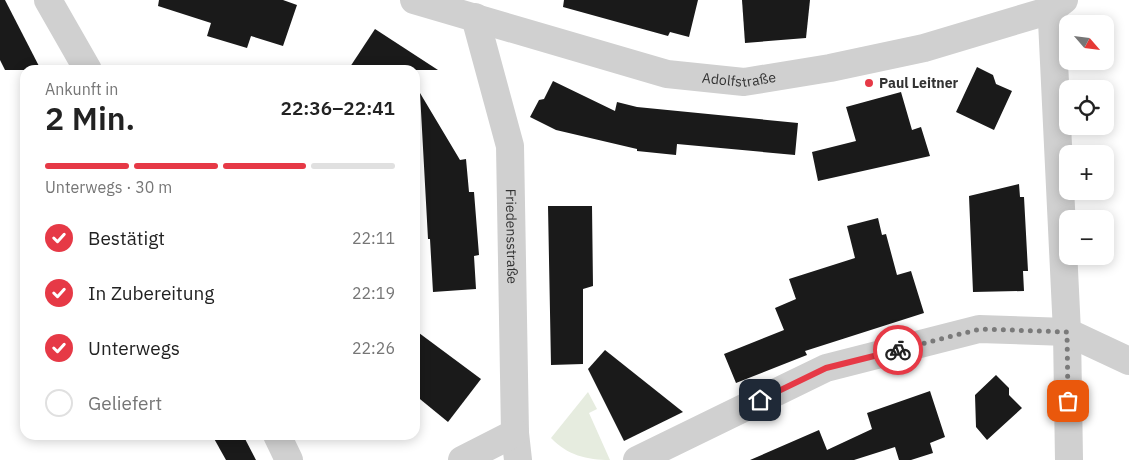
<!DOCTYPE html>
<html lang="de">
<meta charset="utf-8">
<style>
:root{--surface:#fff;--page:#f6f6f6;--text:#222;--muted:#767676;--line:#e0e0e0;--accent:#e63946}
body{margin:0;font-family:"IBM Plex Sans",sans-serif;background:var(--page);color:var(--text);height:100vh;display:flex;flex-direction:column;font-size:19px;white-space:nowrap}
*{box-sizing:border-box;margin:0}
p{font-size:16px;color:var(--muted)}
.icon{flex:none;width:28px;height:28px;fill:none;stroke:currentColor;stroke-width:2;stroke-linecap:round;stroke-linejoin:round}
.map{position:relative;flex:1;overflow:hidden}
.details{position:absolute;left:20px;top:65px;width:400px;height:375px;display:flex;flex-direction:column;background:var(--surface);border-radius:15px;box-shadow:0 2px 12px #0003}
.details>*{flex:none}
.needle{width:32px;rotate:118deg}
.fabs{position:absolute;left:1059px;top:15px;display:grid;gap:10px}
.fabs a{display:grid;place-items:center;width:55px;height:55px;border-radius:10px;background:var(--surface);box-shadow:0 2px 12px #0003;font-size:25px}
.pin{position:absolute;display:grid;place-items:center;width:42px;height:42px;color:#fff;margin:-21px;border-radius:10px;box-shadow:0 2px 8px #0006}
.courier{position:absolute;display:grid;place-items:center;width:50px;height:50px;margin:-25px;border:4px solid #e63946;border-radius:50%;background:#fff;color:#222;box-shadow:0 1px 6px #0007}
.overview em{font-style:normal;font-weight:600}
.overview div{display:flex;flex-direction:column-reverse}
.overview{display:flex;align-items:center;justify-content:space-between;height:85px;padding:0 25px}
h1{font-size:32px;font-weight:600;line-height:38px}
.bar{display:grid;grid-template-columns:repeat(4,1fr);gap:8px 5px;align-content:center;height:60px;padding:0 25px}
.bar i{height:6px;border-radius:4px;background:var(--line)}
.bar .active{background:var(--accent)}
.bar p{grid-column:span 4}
ol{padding:0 25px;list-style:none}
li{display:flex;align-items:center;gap:15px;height:55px}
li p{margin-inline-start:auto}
li .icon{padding:5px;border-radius:50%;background:var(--accent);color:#fff;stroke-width:4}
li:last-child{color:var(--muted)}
li i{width:28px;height:28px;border:2px solid var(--line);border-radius:50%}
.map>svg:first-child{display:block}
.green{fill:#e6ecdf}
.building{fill:#1a1a1a}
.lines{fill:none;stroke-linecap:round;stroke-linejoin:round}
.street{stroke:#d0d0d0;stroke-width:28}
.done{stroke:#7a7a7a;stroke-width:5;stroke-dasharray:0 9}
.route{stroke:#e63946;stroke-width:6}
.poi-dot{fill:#e63946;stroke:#fff;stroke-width:2}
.labels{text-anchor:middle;stroke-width:5;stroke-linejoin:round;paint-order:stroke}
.street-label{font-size:14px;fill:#333;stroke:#fff}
.poi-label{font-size:14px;font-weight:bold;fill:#333;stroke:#fff;text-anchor:start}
</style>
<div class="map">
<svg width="1129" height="460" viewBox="0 0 1129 460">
<rect width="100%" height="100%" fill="#fff"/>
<path class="green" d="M588,392L597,409L589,413L610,460C587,460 567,455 551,438Z"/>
<g class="building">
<polygon points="0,0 5,0 41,70 5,70 0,60"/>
<polygon points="159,0 283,0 297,5 283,46 251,36 247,48 207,36 211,23 158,6"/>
<polygon points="564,0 698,0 689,37 670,32 668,36 563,7"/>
<polygon points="742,0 810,0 806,38 745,43"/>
<polygon points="375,29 438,70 348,70"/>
<polygon points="977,67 993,75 996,84 1012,91 994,130 956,112"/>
<polygon points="553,81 615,111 617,102 637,107 798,123 795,155 677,144 676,155 637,151 637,149 556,130 530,117 539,100 544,99"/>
<polygon points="901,92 912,130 921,127 930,156 818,181 812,152 856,141 846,107"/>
<polygon points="420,93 460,160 466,159 469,192 474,192 479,255 474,256 476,289 433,292 430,239 428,239"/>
<polygon points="1019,184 1020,197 1024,197 1028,271 1023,271 1024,291 973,292 969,196"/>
<polygon points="548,206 592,206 593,286 583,289 583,364 551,365"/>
<polygon points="878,218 882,235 886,234 897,275 911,271 924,313 805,351 807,355 736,383 724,354 784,330 775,308 796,299 789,279 855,258 847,226"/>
<polygon points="415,330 481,379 448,422 415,395"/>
<polygon points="605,350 683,412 624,441 588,369"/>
<polygon points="996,375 1009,388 1009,395 1022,408 987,440 976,427 975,395"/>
<polygon points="930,391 945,437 930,443 933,453 911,460 899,460 895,447 854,460 750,460 819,430 827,450 872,429 867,413"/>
<polygon points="212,435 243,435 256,460 226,460"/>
</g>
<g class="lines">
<g class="street">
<polyline points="48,0 88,70"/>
<path id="s1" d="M414,0L667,74L744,82L830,68L924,48L1051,10L1064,0"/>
<polyline points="1051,0 1067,332 1069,460"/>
<path id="s2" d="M475,17L510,146L515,433L518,460"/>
<polyline points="277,435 289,460"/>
<polyline points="462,460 515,433"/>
<polyline points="637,460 826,368 979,329 1067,332 1129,361"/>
</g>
</g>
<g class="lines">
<polyline class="done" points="898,350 980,329 1067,332 1068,401"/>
<polyline class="route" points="760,400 826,368 898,350"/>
</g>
<circle class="poi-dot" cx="869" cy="83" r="5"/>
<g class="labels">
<g class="street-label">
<text dy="5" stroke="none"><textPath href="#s1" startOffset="336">Adolfstraße</textPath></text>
<text dy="5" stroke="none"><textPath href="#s2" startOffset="224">Friedensstraße</textPath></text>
</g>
<g class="poi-label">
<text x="879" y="88">Paul Leitner</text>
</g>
</g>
</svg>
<div class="fabs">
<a><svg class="needle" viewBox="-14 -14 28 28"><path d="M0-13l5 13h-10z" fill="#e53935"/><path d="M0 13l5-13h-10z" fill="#767676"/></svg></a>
<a><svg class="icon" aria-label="locate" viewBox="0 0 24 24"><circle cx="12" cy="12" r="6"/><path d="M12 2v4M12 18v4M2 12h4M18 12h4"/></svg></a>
<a>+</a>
<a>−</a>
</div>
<div class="pin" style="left:1068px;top:401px;background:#ea580c"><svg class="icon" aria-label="bag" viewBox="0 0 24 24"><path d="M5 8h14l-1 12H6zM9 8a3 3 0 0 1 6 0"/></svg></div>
<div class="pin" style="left:760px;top:400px;background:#1f2937"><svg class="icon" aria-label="home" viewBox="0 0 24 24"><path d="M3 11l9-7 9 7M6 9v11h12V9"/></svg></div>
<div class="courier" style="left:898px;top:350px"><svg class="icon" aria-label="bike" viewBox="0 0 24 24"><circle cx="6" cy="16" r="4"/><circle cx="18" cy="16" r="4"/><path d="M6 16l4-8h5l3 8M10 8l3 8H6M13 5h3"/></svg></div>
<section class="details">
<div class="overview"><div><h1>2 Min.</h1><p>Ankunft in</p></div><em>22:36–22:41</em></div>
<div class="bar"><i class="active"></i><i class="active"></i><i class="active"></i><i></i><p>Unterwegs · 30 m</p></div>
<ol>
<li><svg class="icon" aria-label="check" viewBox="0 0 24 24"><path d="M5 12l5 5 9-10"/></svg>Bestätigt<p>22:11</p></li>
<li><svg class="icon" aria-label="check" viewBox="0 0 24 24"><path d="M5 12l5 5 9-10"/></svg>In Zubereitung<p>22:19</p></li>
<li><svg class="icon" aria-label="check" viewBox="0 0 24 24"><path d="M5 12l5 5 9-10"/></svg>Unterwegs<p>22:26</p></li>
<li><i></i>Geliefert</li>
</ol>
</section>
</div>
